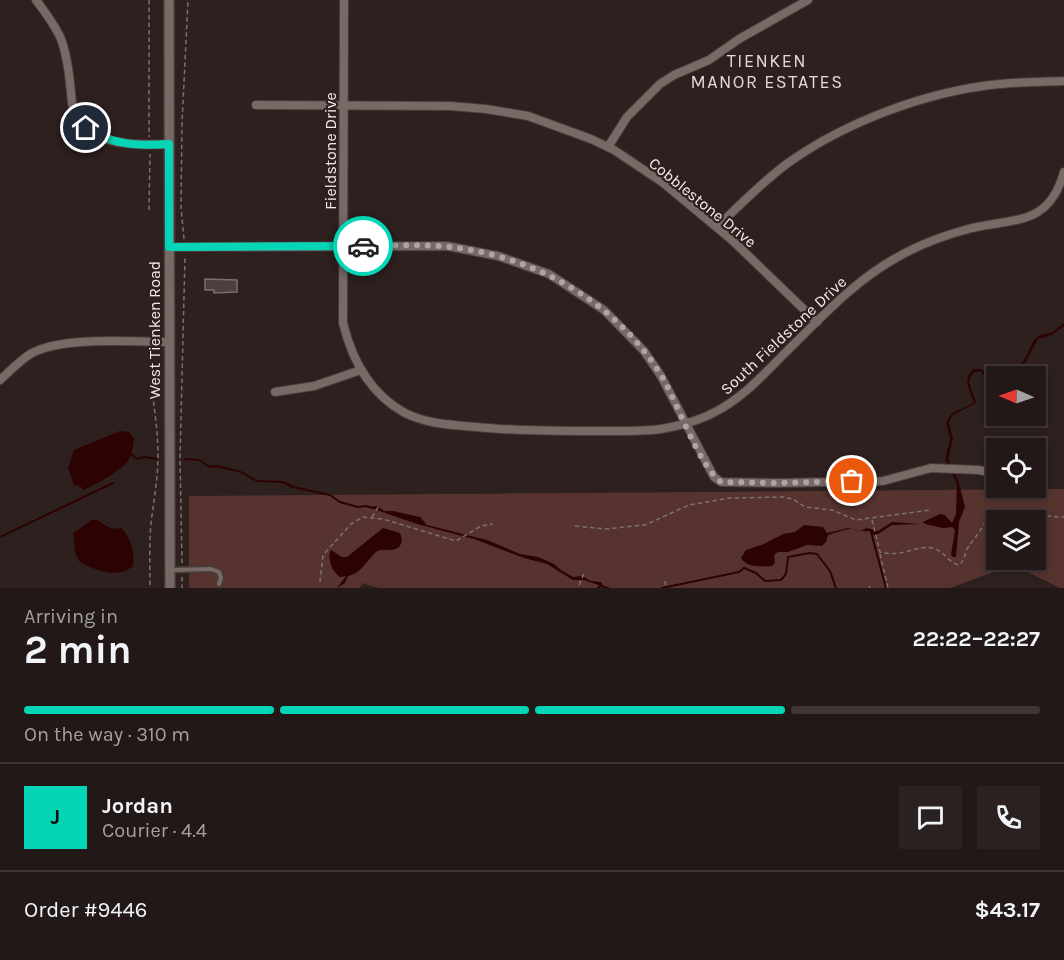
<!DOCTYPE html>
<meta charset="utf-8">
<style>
:root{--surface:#221817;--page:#2a2120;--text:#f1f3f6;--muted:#a2a0a1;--line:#3f3736;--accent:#04d5b6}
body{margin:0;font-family:Karla,sans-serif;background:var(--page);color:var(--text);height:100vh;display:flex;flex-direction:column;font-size:22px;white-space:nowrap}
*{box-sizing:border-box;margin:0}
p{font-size:20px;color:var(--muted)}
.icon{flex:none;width:33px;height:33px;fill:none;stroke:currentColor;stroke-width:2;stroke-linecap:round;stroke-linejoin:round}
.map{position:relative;height:588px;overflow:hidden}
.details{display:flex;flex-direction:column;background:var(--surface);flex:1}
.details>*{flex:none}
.needle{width:39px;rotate:272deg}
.buttons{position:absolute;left:986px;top:366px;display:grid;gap:12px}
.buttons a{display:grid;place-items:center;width:60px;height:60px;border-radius:0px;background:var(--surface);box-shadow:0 3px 9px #0003,0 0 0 2px var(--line);font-size:30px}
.pin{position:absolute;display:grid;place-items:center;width:51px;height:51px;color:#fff;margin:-26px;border:3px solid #fff;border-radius:50%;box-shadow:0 2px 6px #0007}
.courier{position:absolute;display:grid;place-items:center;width:60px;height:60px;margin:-30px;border:4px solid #04d5b6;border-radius:50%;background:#fff;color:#222;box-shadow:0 2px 8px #0007}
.summary em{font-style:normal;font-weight:700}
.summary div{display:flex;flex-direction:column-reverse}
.summary{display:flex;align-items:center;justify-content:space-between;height:102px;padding:0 24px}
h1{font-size:39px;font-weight:700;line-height:45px}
.bar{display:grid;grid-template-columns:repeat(4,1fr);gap:9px 6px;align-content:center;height:72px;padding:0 24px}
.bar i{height:8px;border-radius:4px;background:var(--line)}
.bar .on{background:var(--accent)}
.bar p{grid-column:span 4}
.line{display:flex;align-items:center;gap:15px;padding:0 24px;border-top:2px solid var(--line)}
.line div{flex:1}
.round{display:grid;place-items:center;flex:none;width:63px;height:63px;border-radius:0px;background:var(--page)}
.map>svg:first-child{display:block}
.green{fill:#56332f;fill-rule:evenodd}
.water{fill:#2d0202}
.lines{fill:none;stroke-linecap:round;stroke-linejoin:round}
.stream{stroke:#2d0202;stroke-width:2}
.building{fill:#4d3f3d;stroke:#7c6c6a;stroke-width:1.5}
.service-casing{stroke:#463c3a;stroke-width:7}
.minor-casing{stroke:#463c3a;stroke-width:10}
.tertiary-casing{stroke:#463c3a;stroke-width:12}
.path{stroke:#7c7170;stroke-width:1.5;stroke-dasharray:4.5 3;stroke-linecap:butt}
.service{stroke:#786967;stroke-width:4}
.minor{stroke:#786967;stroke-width:8}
.tertiary{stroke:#786967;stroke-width:9}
.done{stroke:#aea4a3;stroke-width:6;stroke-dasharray:0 10.8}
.route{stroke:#04d5b6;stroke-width:8}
.labels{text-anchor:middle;stroke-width:4.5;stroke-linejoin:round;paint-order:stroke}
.street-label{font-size:16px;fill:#f4ebea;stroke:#2d201f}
.neighbourhood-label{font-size:18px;letter-spacing:1.5px;fill:#e8d6d4;stroke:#2d201f}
</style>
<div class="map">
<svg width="1064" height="588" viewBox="0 0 1064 588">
<rect width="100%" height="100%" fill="#2d201f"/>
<path class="green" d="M1064,489V588H1060L1013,565L950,588H379L362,583L360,588H189V496ZM996,520H1035V560H996Z"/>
<g class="water">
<polygon points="1064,323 1064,326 1052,335 1038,339 1018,376 1016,376 1034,340 1040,335 1051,333"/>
<path d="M974,369H981L996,384V388L980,371L973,373L969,382L976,403L953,415L949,422L953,439L948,459L959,483L965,507L959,522L956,557H953L951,555L955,530L952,527L943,528L925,524L923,522L940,514L945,515L952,523L956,514L957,484L946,461V455L950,439L946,422L952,413L974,403C970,390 961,380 974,369Z"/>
<path d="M120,431L129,432L134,438C133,446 132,455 128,461C120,471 94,486 83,490L80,486L74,485L68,468L74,450Z"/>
<polygon points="377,506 384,511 393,511 420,517 427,525 487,540 520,554 538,557 554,564 561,570 573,577 582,576 591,581 601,582 604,587 584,580 573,580 547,564 524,558 474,539 417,524 368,507"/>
<path d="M92,520H97C106,525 110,531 121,528C131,536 135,554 133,566C118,579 95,571 79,561L75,552L73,533Z"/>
<path d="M892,522L921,524L892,525L875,536L869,531C861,532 856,529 849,529C842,530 835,533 828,535L826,542L822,546L807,545L788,552H778L774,555L775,563L772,566C761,566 748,569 741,558L746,550L764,544L783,534L795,532L804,525L823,527L827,533L848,528L860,531L867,528L878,531Z"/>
<path d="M383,528L400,533C402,538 403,542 399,547C392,553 383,547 376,552C366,561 362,573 348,576L345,583L337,588L346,576L340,577C332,572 328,560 330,551L331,550L342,557H347Z"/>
</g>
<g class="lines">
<g class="stream">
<polyline points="131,454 137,459 145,457 157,459"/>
<polyline points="185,459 199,460 210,467 217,466 241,472 257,481 283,482 293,487 330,495 340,502 358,507 366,506 372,508"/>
<polyline points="871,532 886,588"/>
<polyline points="0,537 113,483"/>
<polyline points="598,588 600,586 608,588"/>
<polyline points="662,588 739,572 744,568 756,573 765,581 781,580 786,574 788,557 810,553 817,554 830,571 836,588"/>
</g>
</g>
<polygon class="building" points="205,279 237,280 237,292 214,293 214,290 205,290"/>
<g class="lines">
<defs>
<polyline id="service" points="171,570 211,569 219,572 221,578 219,584"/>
<g id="minor">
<path d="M36,0C45,12 55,25 61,39C68,58 70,82 72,103C78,146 136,146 169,144"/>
<path d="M344,0L343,323C352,360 370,394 405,413C427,424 452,425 476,427C515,431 554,431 593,431C616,431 639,432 661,429C678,426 698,421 713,413C742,399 764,374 786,352C820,319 854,281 896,258C920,244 945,235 972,228C1015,218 1049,226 1064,172"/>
<polyline points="256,105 450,106 486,109 528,116 591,139 614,150 662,182 733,241 817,322"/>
<polyline points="608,147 627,117 660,84 674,75 709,60 739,39 808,0"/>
<path d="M717,227C740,205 762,182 788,163C847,121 928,91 1000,84C1021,82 1043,82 1064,81"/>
<polyline points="169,247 447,246 498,256 549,274 604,310 644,351 661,376 714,477 721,482 777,483 883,481 931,468 979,470 996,474"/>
<path d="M0,380C10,371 20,360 32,353C65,336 131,342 169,342"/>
<polyline points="275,392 314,386 361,370"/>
<polyline points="1035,479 1037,479"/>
</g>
<polyline id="tertiary" points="169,0 170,588"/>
</defs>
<use href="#service" class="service-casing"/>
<use href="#minor" class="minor-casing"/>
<use href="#tertiary" class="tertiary-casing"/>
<g class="path">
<polyline points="149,0 149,137"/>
<polyline points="149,210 150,154"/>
<polyline points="184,239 181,208 182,123 188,0"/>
<path d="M150,349C149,385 158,419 158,455C158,478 154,500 151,523C149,545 150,566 150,588"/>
<polyline points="372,517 380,504"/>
<path d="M872,520L880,552C903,558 914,545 932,548C944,550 947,562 959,565C965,560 964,555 967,549C971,542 977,536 981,529C998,499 1037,518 1064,517"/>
<polyline points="575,526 606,529 645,525 689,505 730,498 784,497 793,499 805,507 832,510 856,520 930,510"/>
<polyline points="880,554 888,588"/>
<polyline points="182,563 180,458 185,256"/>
<polyline points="182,577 182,588"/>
<polyline points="665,581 666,588"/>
<polyline points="320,582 323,555 351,524 363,517 383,519 456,541 481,526 493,524"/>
<polyline points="579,585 585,571"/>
<polyline points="869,586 870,588"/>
</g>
<use href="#service" class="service"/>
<use href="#minor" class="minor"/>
<use href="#tertiary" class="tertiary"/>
</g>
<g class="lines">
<path class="done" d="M363,246C391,246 421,244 450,247C534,256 616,302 661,375C677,401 698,465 721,482L777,483L852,481"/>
<path class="route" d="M86,128C112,145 138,146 169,144V247L363,246"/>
</g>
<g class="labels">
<g class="street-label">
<text transform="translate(330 151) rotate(-90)" y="6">Fieldstone Drive</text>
<text transform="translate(703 202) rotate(39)" y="6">Cobblestone Drive</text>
<text transform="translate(154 330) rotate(-90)" y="6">West Tienken Road</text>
<text transform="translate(783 335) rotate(-43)" y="6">South Fieldstone Drive</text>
</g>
<g class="neighbourhood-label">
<text x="767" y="67">TIENKEN<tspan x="767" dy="21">MANOR ESTATES</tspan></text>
</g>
</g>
</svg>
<div class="buttons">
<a><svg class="needle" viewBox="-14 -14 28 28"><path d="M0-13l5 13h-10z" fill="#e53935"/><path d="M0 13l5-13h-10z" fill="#a2a0a1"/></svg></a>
<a><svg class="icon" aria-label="locate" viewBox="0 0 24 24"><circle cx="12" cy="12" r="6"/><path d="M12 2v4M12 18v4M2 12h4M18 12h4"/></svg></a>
<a><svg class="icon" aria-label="layers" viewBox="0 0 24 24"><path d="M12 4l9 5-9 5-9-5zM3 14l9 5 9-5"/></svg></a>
</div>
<div class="pin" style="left:852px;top:481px;background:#ea580c"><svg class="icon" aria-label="bag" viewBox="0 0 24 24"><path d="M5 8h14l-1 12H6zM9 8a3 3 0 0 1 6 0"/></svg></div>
<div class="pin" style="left:86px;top:128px;background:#1f2937"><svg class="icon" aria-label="home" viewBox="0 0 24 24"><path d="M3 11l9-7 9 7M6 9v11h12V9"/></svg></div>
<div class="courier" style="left:363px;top:246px"><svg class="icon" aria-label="car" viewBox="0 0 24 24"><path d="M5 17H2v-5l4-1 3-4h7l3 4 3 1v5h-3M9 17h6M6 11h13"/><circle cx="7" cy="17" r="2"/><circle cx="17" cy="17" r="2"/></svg></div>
</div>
<section class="details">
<div class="summary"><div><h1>2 min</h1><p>Arriving in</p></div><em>22:22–22:27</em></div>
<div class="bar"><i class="on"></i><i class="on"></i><i class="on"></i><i></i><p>On the way · 310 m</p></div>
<div class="line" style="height:108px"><b class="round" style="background:var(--accent);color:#111">J</b><div><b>Jordan</b><p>Courier · 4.4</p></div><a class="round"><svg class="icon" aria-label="chat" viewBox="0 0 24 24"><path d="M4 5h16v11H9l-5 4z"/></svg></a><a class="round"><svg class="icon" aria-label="phone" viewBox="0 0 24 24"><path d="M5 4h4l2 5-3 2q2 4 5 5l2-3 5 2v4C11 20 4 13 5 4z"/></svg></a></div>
<div class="line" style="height:78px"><div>Order #9446</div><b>$43.17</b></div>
</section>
